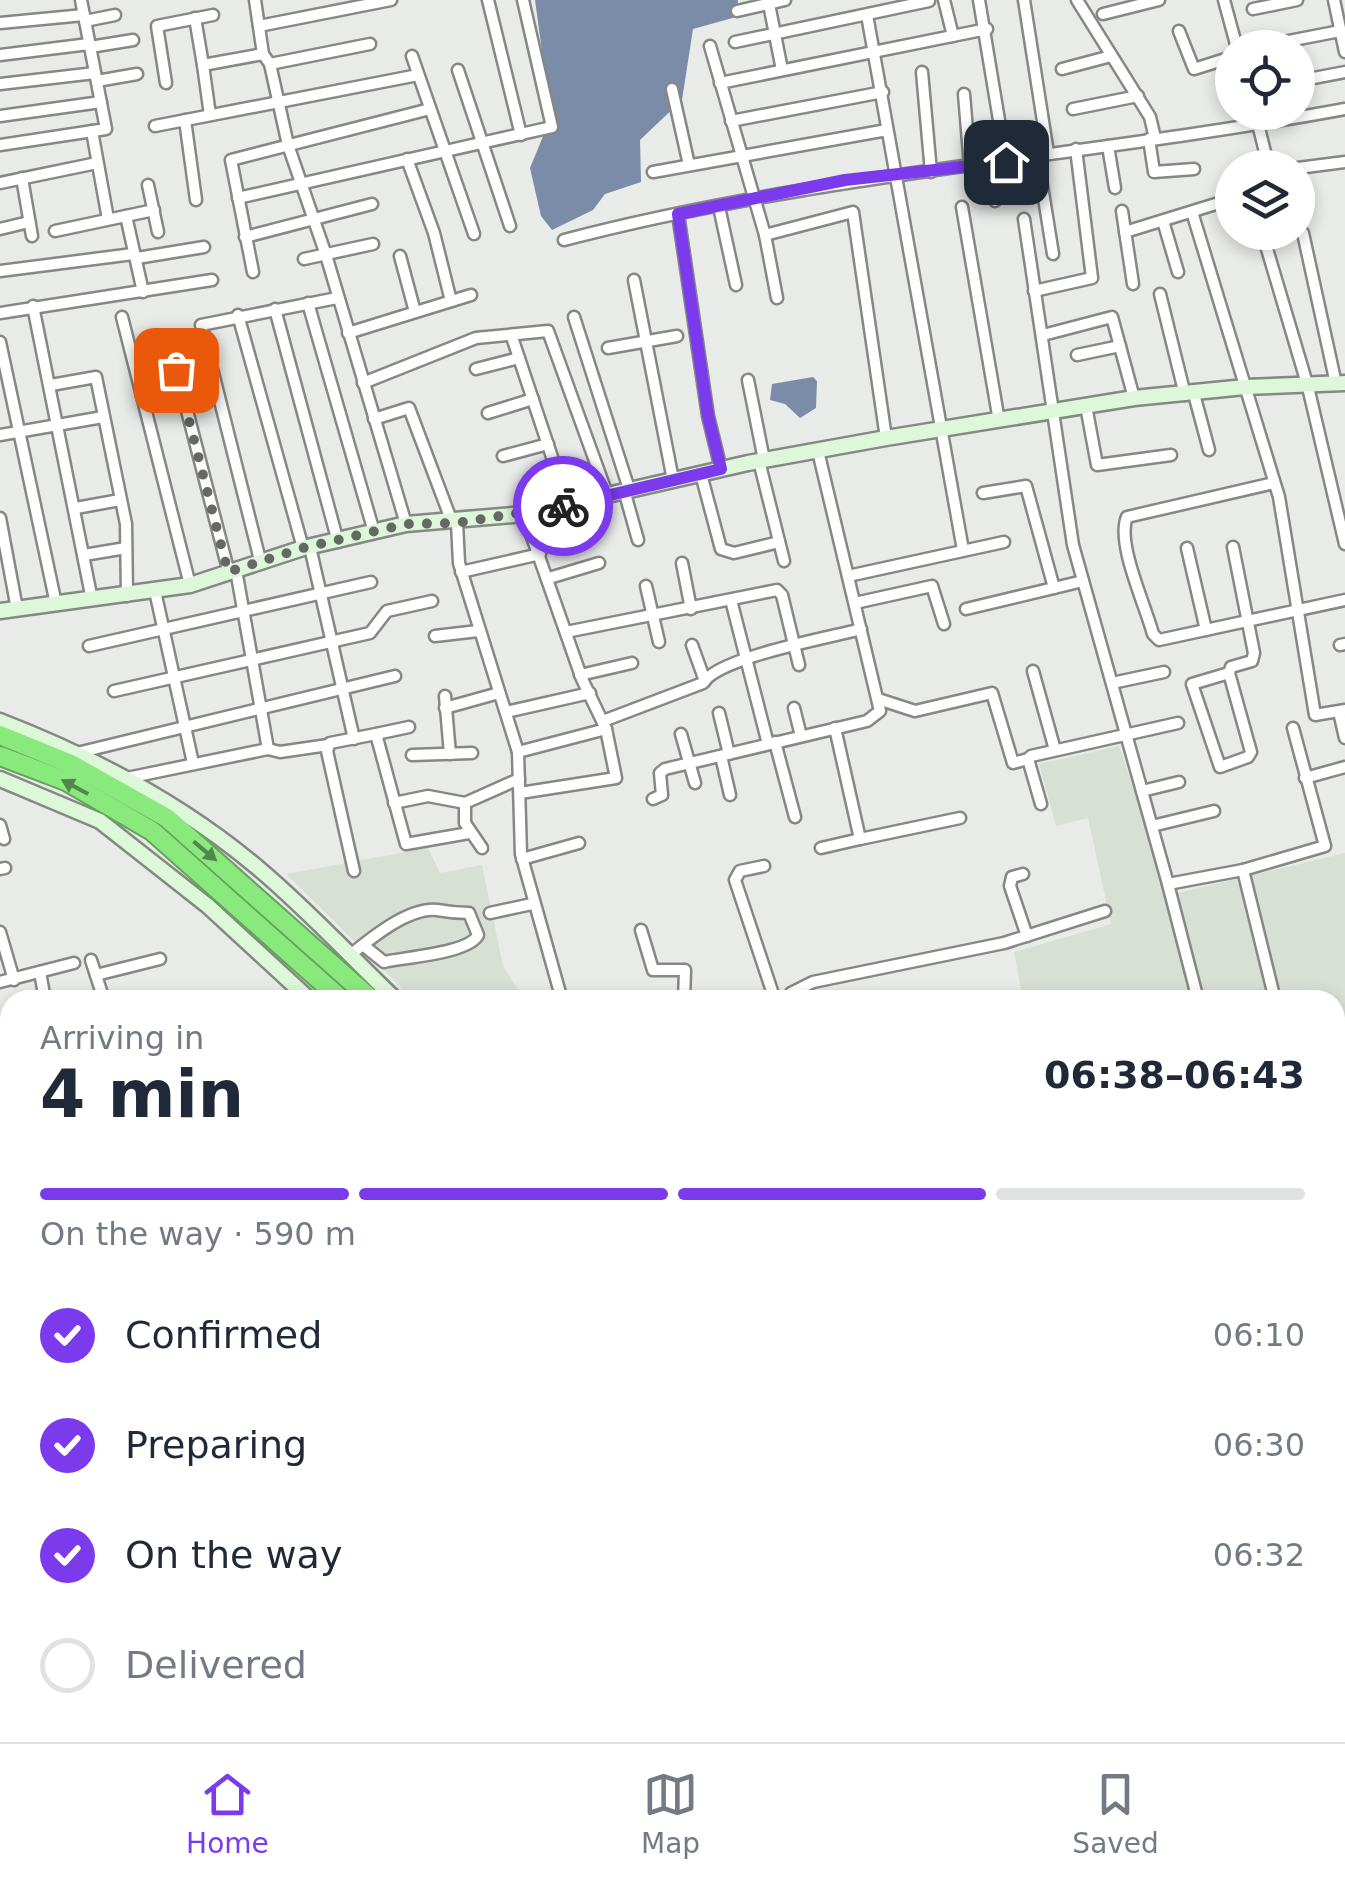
<!DOCTYPE html>
<meta charset="utf-8">
<style>
:root{--surface:#fff;--page:#f6f6f7;--text:#1f2937;--muted:#747a83;--line:#e0e1e3;--accent:#7c3aed}
body{margin:0;font-family:"DejaVu Sans",sans-serif;background:var(--page);color:var(--text);height:100vh;display:flex;flex-direction:column;font-size:38px;white-space:nowrap}
*{box-sizing:border-box;margin:0}
p{font-size:32px;color:var(--muted)}
.icon{flex:none;width:55px;height:55px;fill:none;stroke:currentColor;stroke-width:2;stroke-linecap:round;stroke-linejoin:round}
.map{position:relative;flex:1;overflow:hidden}
.side{position:absolute;left:0px;top:990px;width:1345px;height:752px;display:flex;flex-direction:column;background:var(--surface);border-radius:30px 30px 0 0;box-shadow:0 5px 15px #0003}
.side>*{flex:none}
.tools{position:absolute;left:1215px;top:30px;display:grid;gap:20px}
.tools a{display:grid;place-items:center;width:100px;height:100px;border-radius:50%;background:var(--surface);box-shadow:0 5px 15px #0003;font-size:50px}
.pin{position:absolute;display:grid;place-items:center;width:85px;height:85px;color:#fff;margin:-42px;border-radius:20px;box-shadow:0 5px 15px #0006}
.courier{position:absolute;display:grid;place-items:center;width:100px;height:100px;margin:-50px;border:8px solid #7c3aed;border-radius:50%;background:#fff;color:#222;box-shadow:0 2px 12px #0007}
.overview em{font-style:normal;font-weight:800}
.overview div{display:flex;flex-direction:column-reverse}
.overview{display:flex;align-items:center;justify-content:space-between;height:170px;padding:0 40px}
h1{font-size:65px;font-weight:800;line-height:75px}
.bar{display:grid;grid-template-columns:repeat(4,1fr);gap:15px 10px;align-content:center;height:120px;padding:0 40px}
.bar i{height:12px;border-radius:8px;background:var(--line)}
.bar .selected{background:var(--accent)}
.bar p{grid-column:span 4}
ol{padding:0 40px;list-style:none}
li{display:flex;align-items:center;gap:30px;height:110px}
li p{margin-inline-start:auto}
li .icon{padding:10px;border-radius:50%;background:var(--accent);color:#fff;stroke-width:4}
li:last-child{color:var(--muted)}
li i{width:55px;height:55px;border:5px solid var(--line);border-radius:50%}
.dock{display:flex;justify-content:space-around;align-items:center;height:140px;border-top:2px solid var(--line);background:var(--surface);font-size:28px;color:var(--muted)}
.dock a{display:grid;justify-items:center;gap:5px}
.dock .selected{color:var(--accent)}
.map>svg:first-child{display:block}
.built{fill:#d8e0d6}
.water{fill:#7b8ca9}
.lines{fill:none;stroke-linecap:round;stroke-linejoin:round}
.street-casing{stroke:#858884;stroke-width:15}
.secondary-casing{stroke:#858884;stroke-width:19}
.highway-casing{stroke:#65a35c;stroke-width:22}
.street{stroke:#fff;stroke-width:10}
.secondary{stroke:#dcf8d8;stroke-width:14}
.highway{stroke:#8ae97d;stroke-width:18}
.oneway{fill:#55854e}
.done{stroke:#666866;stroke-width:10;stroke-dasharray:0 18}
.route{stroke:#7c3aed;stroke-width:12}
</style>
<div class="map">
<svg width="1345" height="1742" viewBox="0 0 1345 1742">
<rect width="100%" height="100%" fill="#e8ebe7"/>
<g class="built">
<polygon points="1119,746 1169,895 1345,853 1345,1273 1335,1275 1335,1000 1023,1000 1014,952 1111,924 1088,818 1056,826 1039,764"/>
<polygon points="428,848 440,873 482,865 503,966 525,1000 414,1000 286,874"/>
<polygon points="1345,1297 1345,1742 1096,1742 1084,1733 1335,1732 1335,1299"/>
<polygon points="748,1733 998,1732 1006,1742 715,1742"/>
</g>
<g class="water">
<polygon points="535,0 738,0 736,17 693,29 682,100 640,140 641,182 605,194 593,210 552,230 541,216 530,168 551,117"/>
<polygon points="813,377 817,381 816,408 800,418 785,404 770,400 772,384"/>
</g>
<g class="lines">
<defs>
<g id="street">
<polyline points="255,0 263,54 270,64 288,145 326,255 406,524"/>
<polyline points="488,0 521,135"/>
<polyline points="944,0 953,36"/>
<polyline points="979,0 1006,162"/>
<polyline points="1024,0 1048,153"/>
<polyline points="1077,0 1150,117 1155,138"/>
<polyline points="1224,0 1237,48"/>
<polyline points="1334,0 1345,52"/>
<polyline points="769,4 782,70"/>
<polyline points="1253,9 1297,0"/>
<polyline points="737,11 785,0"/>
<polyline points="1103,14 1159,0"/>
<polyline points="867,15 963,550"/>
<polyline points="195,18 203,65 263,54"/>
<polyline points="85,21 115,15"/>
<polyline points="0,23 84,15"/>
<polyline points="259,26 391,0"/>
<polyline points="1179,31 1194,69 1232,57"/>
<polyline points="735,42 929,1"/>
<polyline points="710,46 765,235 777,298"/>
<polyline points="90,47 133,40"/>
<polyline points="1258,47 1340,31"/>
<polyline points="0,55 89,44"/>
<polyline points="412,56 474,234"/>
<polyline points="270,64 370,44"/>
<polyline points="203,65 210,115"/>
<polyline points="1062,69 1111,56"/>
<polyline points="458,70 510,226"/>
<polyline points="922,72 931,172"/>
<polyline points="97,81 137,74"/>
<polyline points="1298,81 1345,72"/>
<polyline points="166,83 157,26 213,15"/>
<polyline points="720,83 987,29"/>
<polyline points="0,84 95,73"/>
<polyline points="672,89 689,165"/>
<polyline points="964,94 970,166"/>
<polyline points="1073,109 1138,96"/>
<polyline points="1255,112 1269,168"/>
<polyline points="0,116 101,102"/>
<polyline points="185,120 196,200"/>
<polyline points="731,121 883,92"/>
<polyline points="155,126 418,75"/>
<polyline points="92,131 108,219"/>
<polyline points="1149,139 1154,172 1194,169"/>
<polyline points="0,145 106,129 81,0"/>
<polyline points="1108,146 1115,188"/>
<polyline points="1037,155 1053,254"/>
<polyline points="407,159 434,233 451,301"/>
<polyline points="992,164 995,201"/>
<polyline points="1298,168 1345,162"/>
<polyline points="653,172 887,130"/>
<polyline points="22,178 32,236"/>
<polyline points="0,183 97,163"/>
<polyline points="148,185 158,232"/>
<polyline points="238,198 552,127 523,0"/>
<polyline points="719,207 736,285"/>
<polyline points="962,207 999,421"/>
<polyline points="1122,211 1133,284"/>
<polyline points="1192,212 1279,497 1315,715 1345,710"/>
<polyline points="678,214 708,416 721,469"/>
<polyline points="126,216 143,292"/>
<polyline points="1024,219 1073,545 1168,884 1243,870 1275,1000"/>
<polyline points="1163,221 1178,272"/>
<polyline points="0,229 29,222"/>
<polyline points="55,231 154,210"/>
<polyline points="1125,232 1232,199"/>
<polyline points="1262,232 1308,387 1345,544"/>
<polyline points="1303,233 1336,384"/>
<polyline points="765,235 853,212 886,438"/>
<polyline points="245,237 372,204"/>
<path d="M564,240C820,173 1085,157 1345,109"/>
<polyline points="400,256 415,312"/>
<polyline points="137,258 204,247"/>
<polyline points="304,259 373,244"/>
<polyline points="0,271 133,254"/>
<polyline points="253,272 231,160 430,109"/>
<polyline points="634,280 673,480"/>
<polyline points="1034,291 1092,278 1076,149"/>
<polyline points="1160,294 1185,395"/>
<polyline points="308,303 374,532"/>
<polyline points="33,306 92,600"/>
<polyline points="275,309 338,542"/>
<polyline points="0,313 212,280"/>
<polyline points="238,315 303,548"/>
<polyline points="122,317 190,585"/>
<polyline points="574,317 629,489"/>
<polyline points="348,333 471,295"/>
<polyline points="1043,335 1112,317 1134,398"/>
<polyline points="168,337 229,573"/>
<polyline points="512,337 568,505"/>
<polyline points="0,342 56,604"/>
<polyline points="608,348 677,336"/>
<polyline points="1077,355 1120,346"/>
<polyline points="476,369 519,358"/>
<polyline points="748,380 764,460"/>
<polyline points="363,383 476,338 548,331 607,494"/>
<polyline points="51,385 96,377 126,524 127,596"/>
<polyline points="1194,394 1209,450"/>
<polyline points="1086,406 1097,465 1171,455"/>
<polyline points="488,413 533,399"/>
<polyline points="374,419 409,408 452,522"/>
<polyline points="0,435 103,417"/>
<polyline points="503,456 548,444"/>
<polyline points="759,461 784,561"/>
<polyline points="701,474 721,549 734,553 779,542"/>
<path d="M1274,483L1127,517C1116,543 1145,604 1153,634L1159,640L1345,600"/>
<polyline points="624,490 638,540"/>
<polyline points="983,493 1026,486 1054,588"/>
<polyline points="76,508 120,500"/>
<polyline points="0,518 17,609"/>
<polyline points="457,523 459,563 518,752 521,854 562,1000"/>
<polyline points="310,547 354,739"/>
<polyline points="1187,548 1206,630"/>
<polyline points="84,555 126,548"/>
<polyline points="260,560 201,325 337,298"/>
<polyline points="682,563 691,609"/>
<polyline points="236,570 268,749"/>
<polyline points="461,572 540,554"/>
<polyline points="848,576 1004,542"/>
<polyline points="549,578 599,563"/>
<polyline points="646,586 659,642"/>
<polyline points="155,591 193,763"/>
<polyline points="731,600 768,744"/>
<polyline points="855,603 932,586 944,624"/>
<polyline points="966,609 1083,581"/>
<polyline points="566,632 777,590 782,595 799,665"/>
<polyline points="435,636 478,631"/>
<polyline points="692,645 705,681"/>
<polyline points="1340,645 1345,644"/>
<polyline points="89,646 371,582"/>
<polyline points="1033,671 1055,750"/>
<polyline points="1229,673 1192,684 1220,767 1248,757 1251,752 1229,673 1231,667 1252,661 1254,653 1233,547"/>
<polyline points="580,675 632,663"/>
<polyline points="1112,683 1164,672"/>
<polyline points="114,691 370,633 387,611 432,601"/>
<polyline points="445,696 450,754"/>
<polyline points="878,699 915,711 992,693 1013,763 1028,759"/>
<polyline points="445,708 499,693"/>
<polyline points="794,708 801,736"/>
<polyline points="506,712 590,693"/>
<polyline points="1339,712 1345,738"/>
<polyline points="719,713 729,754"/>
<path d="M603,721L703,683C719,657 829,638 861,629"/>
<polyline points="835,728 860,839 960,818"/>
<polyline points="376,734 409,727"/>
<polyline points="681,734 695,783"/>
<polyline points="775,742 795,817"/>
<polyline points="518,752 606,729"/>
<polyline points="77,753 395,676"/>
<polyline points="412,755 472,753"/>
<polyline points="721,756 730,795"/>
<polyline points="127,778 268,749 280,752 328,745"/>
<polyline points="1305,778 1345,767"/>
<polyline points="1142,791 1179,782"/>
<polyline points="520,793 616,778 606,729 582,679 524,514"/>
<polyline points="653,799 662,795 660,773 665,769 867,721 880,711 818,451"/>
<polyline points="394,803 428,796 465,803 519,779"/>
<polyline points="465,803 465,823 482,848"/>
<polyline points="1041,804 1028,759 1031,756 1178,723"/>
<polyline points="0,825 4,839"/>
<polyline points="1152,826 1214,811"/>
<polyline points="821,848 860,839"/>
<polyline points="522,859 579,843"/>
<polyline points="764,866 740,871 735,880 774,997"/>
<polyline points="0,869 5,868"/>
<polyline points="1243,870 1325,846 1293,728"/>
<polyline points="354,871 327,751 330,743 376,734 406,844 469,833"/>
<polyline points="1023,874 1012,877 1010,886 1027,936"/>
<polyline points="1168,884 1198,1000"/>
<polyline points="490,913 532,904"/>
<polyline points="641,930 653,970 685,970 684,1000"/>
<polyline points="0,932 14,980"/>
<path d="M349,956C370,939 408,907 437,910C448,912 457,913 469,913L478,935C469,953 407,957 384,962L363,945"/>
<polyline points="91,960 104,1000"/>
<polyline points="40,972 45,1000"/>
<polyline points="96,975 160,959"/>
<polyline points="0,982 74,963"/>
<polyline points="791,993 813,982 1004,943 1105,911"/>
<polyline points="0,1035 4,1050 0,1053"/>
<polyline points="1335,1101 1345,1099"/>
<polyline points="0,1147 10,1144"/>
<polyline points="0,1207 10,1234 0,1236"/>
<polyline points="1335,1244 1345,1284"/>
<polyline points="0,1318 6,1316"/>
<polyline points="0,1357 10,1354"/>
<polyline points="0,1393 10,1391"/>
<polyline points="246,1732 248,1742"/>
<polyline points="382,1732 383,1741 414,1732"/>
<polyline points="519,1732 521,1742"/>
<polyline points="591,1732 593,1742"/>
<polyline points="632,1732 634,1742"/>
<polyline points="285,1742 295,1740"/>
</g>
<g id="secondary">
<polyline points="0,611 190,585 303,548 406,524 524,514 748,463 886,438 1134,398 1245,387 1345,383"/>
<path d="M0,721C93,757 181,803 258,868C307,909 350,956 396,1000"/>
<polyline points="0,779 100,821 208,906 310,1000"/>
<polyline points="1335,1287 1345,1285"/>
<polyline points="0,1539 10,1539"/>
<polyline points="1018,1732 1026,1742"/>
<polyline points="1074,1732 1084,1742"/>
</g>
<g id="highway">
<polyline points="0,735 71,764 167,818 372,1000"/>
<polyline points="0,756 66,781 152,831 342,1000"/>
<polyline points="1035,1732 1044,1742"/>
<polyline points="1063,1732 1071,1742"/>
</g>
</defs>
<use href="#street" class="street-casing"/>
<use href="#secondary" class="secondary-casing"/>
<use href="#highway" class="highway-casing"/>
<use href="#street" class="street"/>
<use href="#secondary" class="secondary"/>
<use href="#highway" class="highway"/>
</g>
<defs><path id="oneway-solid" d="M-6-.8H1V-3.2L6.5 0L1 3.2V.8H-6Z" transform="scale(2.5)"/></defs>
<g class="oneway">
<use href="#oneway-solid" transform="translate(75 787) rotate(-152)"/>
<use href="#oneway-solid" transform="translate(205 851) rotate(40)"/>
</g>
<g class="lines">
<polyline class="done" points="176,370 228,572 303,548 406,524 457,523 563,506"/>
<polyline class="route" points="563,506 721,469 708,416 678,214 845,180 1006,162"/>
</g>
</svg>
<div class="tools">
<a><svg class="icon" aria-label="locate" viewBox="0 0 24 24"><circle cx="12" cy="12" r="6"/><path d="M12 2v4M12 18v4M2 12h4M18 12h4"/></svg></a>
<a><svg class="icon" aria-label="layers" viewBox="0 0 24 24"><path d="M12 4l9 5-9 5-9-5zM3 14l9 5 9-5"/></svg></a>
</div>
<div class="pin" style="left:176px;top:370px;background:#ea580c"><svg class="icon" aria-label="bag" viewBox="0 0 24 24"><path d="M5 8h14l-1 12H6zM9 8a3 3 0 0 1 6 0"/></svg></div>
<div class="pin" style="left:1006px;top:162px;background:#1f2937"><svg class="icon" aria-label="home" viewBox="0 0 24 24"><path d="M3 11l9-7 9 7M6 9v11h12V9"/></svg></div>
<div class="courier" style="left:563px;top:506px"><svg class="icon" aria-label="bike" viewBox="0 0 24 24"><circle cx="6" cy="16" r="4"/><circle cx="18" cy="16" r="4"/><path d="M6 16l4-8h5l3 8M10 8l3 8H6M13 5h3"/></svg></div>
<section class="side">
<div class="overview"><div><h1>4 min</h1><p>Arriving in</p></div><em>06:38–06:43</em></div>
<div class="bar"><i class="selected"></i><i class="selected"></i><i class="selected"></i><i></i><p>On the way · 590 m</p></div>
<ol>
<li><svg class="icon" aria-label="check" viewBox="0 0 24 24"><path d="M5 12l5 5 9-10"/></svg>Confirmed<p>06:10</p></li>
<li><svg class="icon" aria-label="check" viewBox="0 0 24 24"><path d="M5 12l5 5 9-10"/></svg>Preparing<p>06:30</p></li>
<li><svg class="icon" aria-label="check" viewBox="0 0 24 24"><path d="M5 12l5 5 9-10"/></svg>On the way<p>06:32</p></li>
<li><i></i>Delivered</li>
</ol>
</section>
</div>
<nav class="dock">
<a class="selected"><svg class="icon" aria-label="home" viewBox="0 0 24 24"><path d="M3 11l9-7 9 7M6 9v11h12V9"/></svg>Home</a>
<a><svg class="icon" aria-label="map" viewBox="0 0 24 24"><path d="M3 6l6-2 6 2 6-2v14l-6 2-6-2-6 2zM9 4v14M15 6v14"/></svg>Map</a>
<a><svg class="icon" aria-label="saved" viewBox="0 0 24 24"><path d="M7 4h10v16l-5-4-5 4z"/></svg>Saved</a>
</nav>
